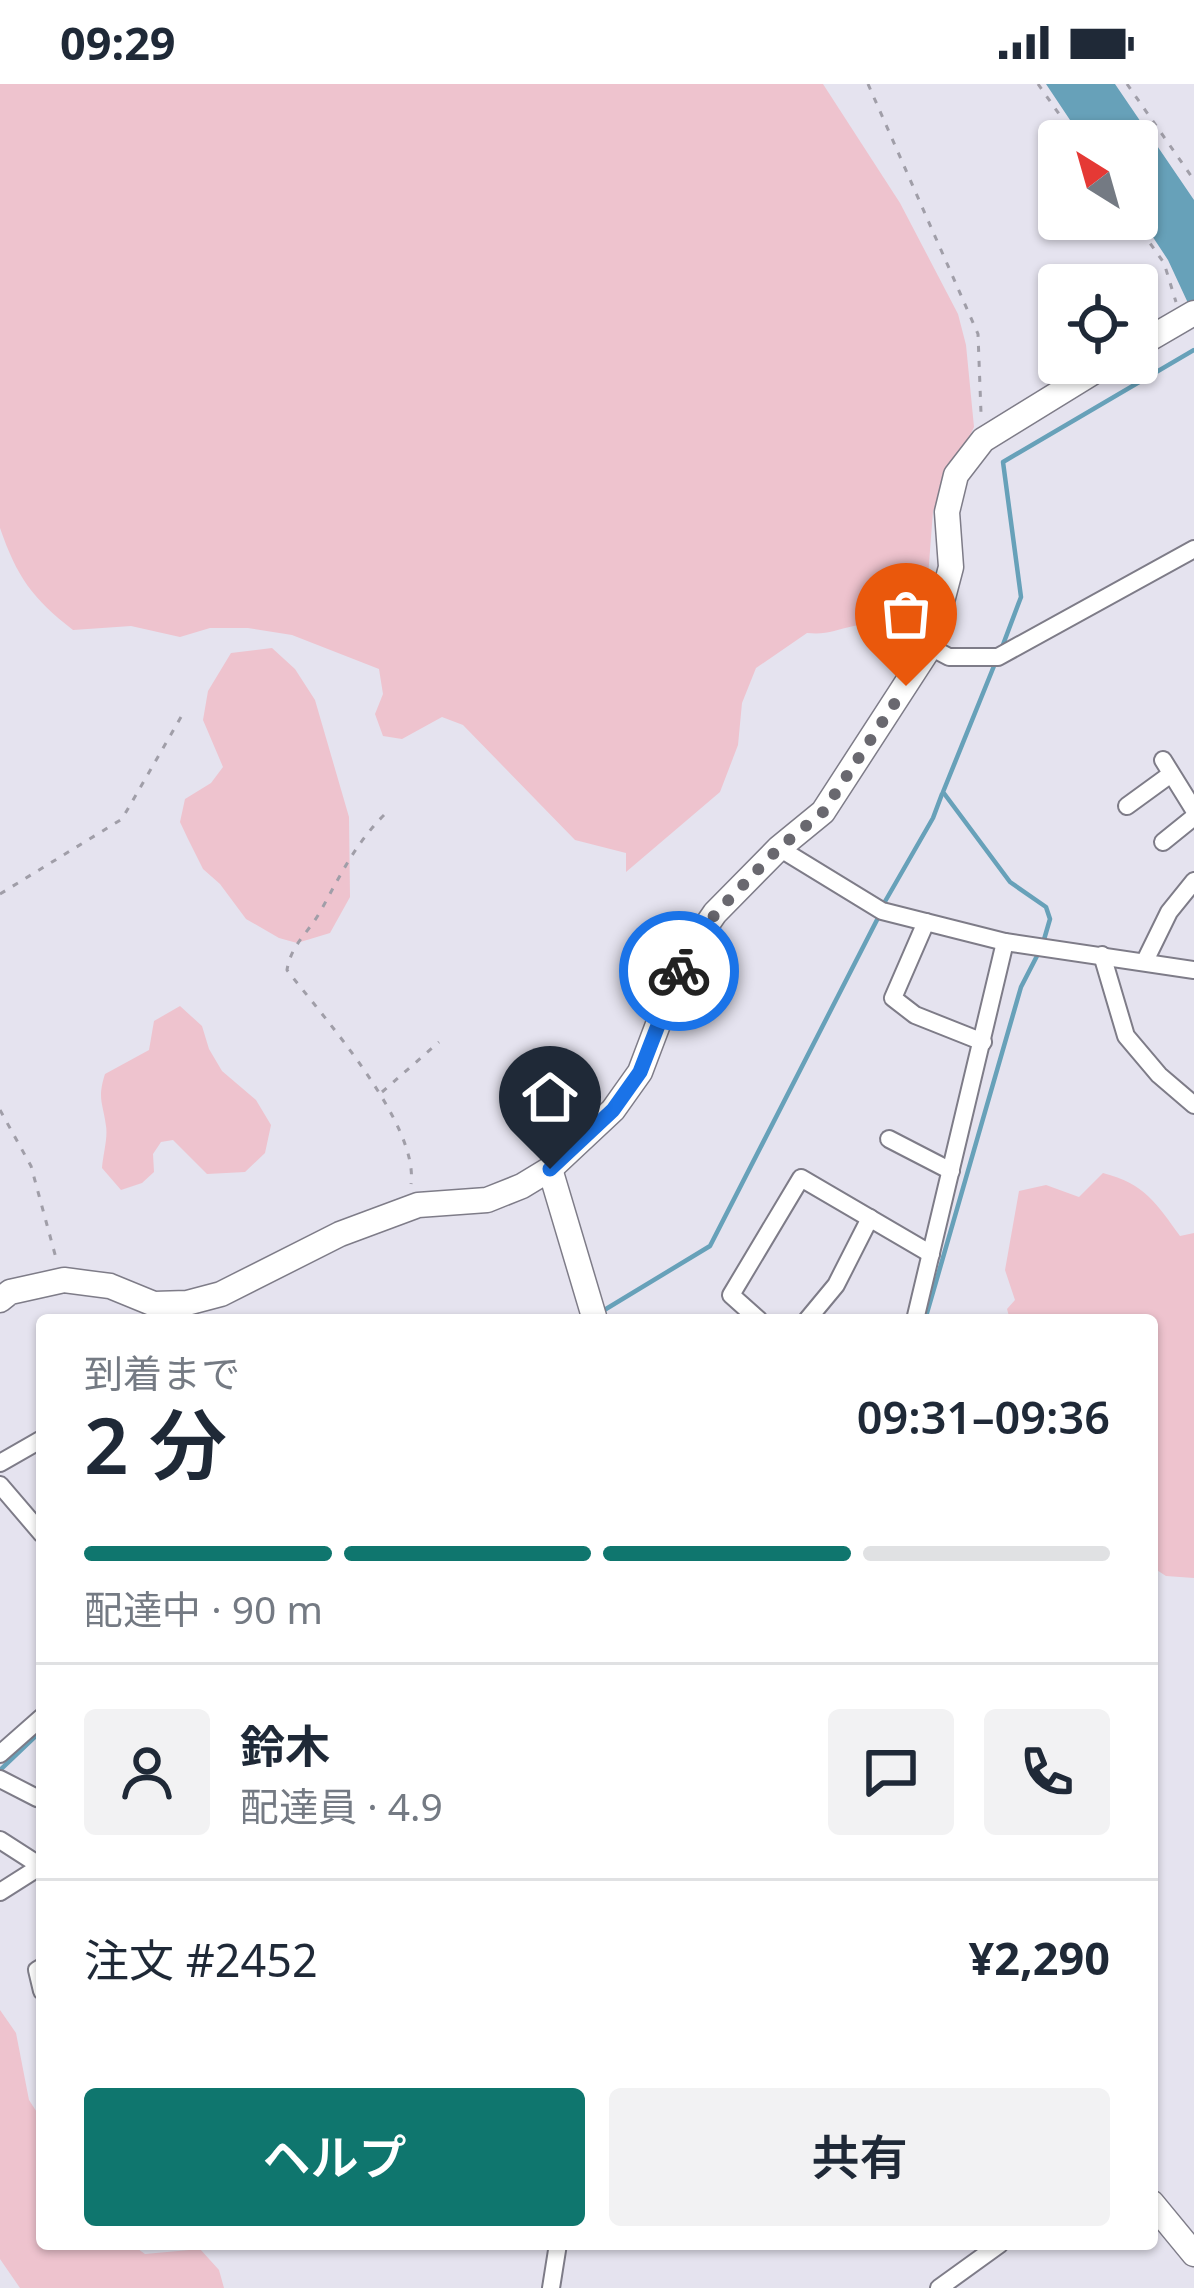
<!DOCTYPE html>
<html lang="ja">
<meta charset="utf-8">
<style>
:root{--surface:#fff;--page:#f2f2f3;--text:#1f2937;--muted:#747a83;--line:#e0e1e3;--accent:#0f766e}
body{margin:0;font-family:"Noto Sans","Noto Sans JP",sans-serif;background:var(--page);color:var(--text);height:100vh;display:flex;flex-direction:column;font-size:45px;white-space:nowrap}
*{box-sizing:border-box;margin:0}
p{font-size:39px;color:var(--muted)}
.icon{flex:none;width:66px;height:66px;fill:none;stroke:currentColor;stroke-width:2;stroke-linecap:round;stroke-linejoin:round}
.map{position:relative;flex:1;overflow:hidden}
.side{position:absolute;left:36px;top:1230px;width:1122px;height:936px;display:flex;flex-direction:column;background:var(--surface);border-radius:12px;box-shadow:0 3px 9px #0004}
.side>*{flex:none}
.needle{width:78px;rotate:323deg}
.fabs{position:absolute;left:1038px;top:36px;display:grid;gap:24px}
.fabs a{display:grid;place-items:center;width:120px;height:120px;border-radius:12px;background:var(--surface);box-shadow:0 3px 9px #0004;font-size:60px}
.pin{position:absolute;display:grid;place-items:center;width:102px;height:102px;color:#fff;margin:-123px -51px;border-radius:50% 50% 50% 0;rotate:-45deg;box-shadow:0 0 12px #0007}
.pin .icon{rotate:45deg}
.courier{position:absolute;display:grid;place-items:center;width:120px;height:120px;margin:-60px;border:9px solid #1a73e8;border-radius:50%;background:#fff;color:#222;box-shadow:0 3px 15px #0007}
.overview em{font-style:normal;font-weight:600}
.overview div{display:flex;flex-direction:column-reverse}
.overview{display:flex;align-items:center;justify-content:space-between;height:204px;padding:0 48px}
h1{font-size:78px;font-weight:600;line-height:90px}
.bar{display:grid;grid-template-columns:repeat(4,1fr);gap:18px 12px;align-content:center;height:144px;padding:0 48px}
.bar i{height:15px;border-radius:9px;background:var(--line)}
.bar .active{background:var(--accent)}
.bar p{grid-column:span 4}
.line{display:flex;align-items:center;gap:30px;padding:0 48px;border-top:3px solid var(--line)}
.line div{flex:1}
.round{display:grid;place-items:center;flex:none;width:126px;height:126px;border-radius:12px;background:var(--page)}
.button{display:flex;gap:24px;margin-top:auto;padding:24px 48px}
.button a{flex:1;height:138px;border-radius:12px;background:var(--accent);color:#fff;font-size:48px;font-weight:600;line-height:138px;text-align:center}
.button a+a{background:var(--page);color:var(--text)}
.status{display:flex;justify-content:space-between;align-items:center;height:84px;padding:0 60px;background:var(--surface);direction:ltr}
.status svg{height:33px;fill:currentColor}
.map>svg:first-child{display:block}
.green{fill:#eec3ce}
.water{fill:#67a1b9}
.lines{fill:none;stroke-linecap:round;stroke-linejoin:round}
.stream{stroke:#67a1b9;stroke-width:4.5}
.street-casing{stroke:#7e7c88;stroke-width:20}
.secondary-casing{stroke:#7e7c88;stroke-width:27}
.path{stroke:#a09ea8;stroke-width:3;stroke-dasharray:6 9;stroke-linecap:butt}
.street{stroke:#fff;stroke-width:16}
.secondary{stroke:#fff;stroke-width:24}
.done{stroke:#69686f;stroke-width:12;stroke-dasharray:0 21.6}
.route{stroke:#1a73e8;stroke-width:15}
</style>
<div class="status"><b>09:29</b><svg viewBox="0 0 49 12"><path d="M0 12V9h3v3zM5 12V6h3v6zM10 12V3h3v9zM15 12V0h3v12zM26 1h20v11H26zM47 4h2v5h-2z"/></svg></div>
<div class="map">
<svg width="1194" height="2204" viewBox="0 0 1194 2204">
<rect width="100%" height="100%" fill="#e5e3ef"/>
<g class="green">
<path d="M0,0H823L900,119L958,230L966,261L974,343L933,427L928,493L919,524C894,537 880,536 854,542C835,546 827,551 807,549L756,584L742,619L738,661L720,708L626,788V769L575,756L463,641L442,633L402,655L383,652L375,630L383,610L379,585L292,551L248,544H210L180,553L131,542L73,546C32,514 17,493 0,444Z"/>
<polygon points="272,564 295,585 315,616 349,733 350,813 330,849 297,859 279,854 246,835 220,800 203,785 188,755 180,738 185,715 211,699 223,683 203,636 208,607 231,569"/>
<path d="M180,922L202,942L209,965L222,987L256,1016L271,1041L265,1069L245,1088L207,1090L173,1056L161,1058L153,1070L154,1088L142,1099L121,1106L102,1084C103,1071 108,1054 106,1042C103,1019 97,1015 105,990L149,966L154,937Z"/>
<path d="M1103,1089C1145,1100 1156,1119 1180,1152L1194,1149V1494L1166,1492L1152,1483V1236H1010L1007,1225L1015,1216L1005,1186L1019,1107L1046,1101L1079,1113Z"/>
<polygon points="0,1926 16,1949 29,2016 42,2036 42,2160 131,2160 145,2170 200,2165 219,2186 224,2204 20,2204 0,2175"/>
</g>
<polygon class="water" points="1046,0 1115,0 1194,116 1194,232 1168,176 1137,129 1137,57 1084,57"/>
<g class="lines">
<g class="stream">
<polyline points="1001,566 1021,513 1003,378 1194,266"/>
<polyline points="996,577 943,708 1010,798 1046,823 1050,835 1043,859"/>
<polyline points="883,821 933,734 942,710"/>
<polyline points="601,1228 710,1162 879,832"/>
<polyline points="925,1236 1021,903 1038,870"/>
<polyline points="0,1686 42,1646"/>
</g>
<defs>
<g id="street">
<polyline points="930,563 949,573 998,573 1194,465"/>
<polyline points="1163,676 1194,726"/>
<polyline points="1127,722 1171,690"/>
<polyline points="1163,758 1194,733"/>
<polyline points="779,764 882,827 1005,858 1194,886"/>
<polyline points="926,838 893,914 915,931 983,958"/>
<polyline points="1102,871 1126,952 1159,991 1194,1021"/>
<polyline points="1145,877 1169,828 1194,797"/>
<polyline points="889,1055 951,1087"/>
<polyline points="759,1236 731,1211 801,1094 931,1170"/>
<polyline points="807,1236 836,1201 870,1134"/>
<polyline points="915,1236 1005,858"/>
<polyline points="0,1379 42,1355"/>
<polyline points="0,1401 42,1450"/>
<polyline points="0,1670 42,1633"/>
<polyline points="0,1695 37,1714 42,1710"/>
<polyline points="0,1756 42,1783"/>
<polyline points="0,1808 41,1782"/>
<polyline points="42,1883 37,1886 42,1907"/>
<polyline points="551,2204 558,2160"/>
<polyline points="939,2204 1000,2160"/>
</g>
<g id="secondary">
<polyline points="1137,262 1194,229"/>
<polyline points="550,1085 595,1236"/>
<polyline points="0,1216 10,1208 64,1196 110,1202 154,1220 187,1219 221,1210 340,1150 418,1121 487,1116 522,1102 550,1085 613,1026 640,988 682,877 715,829 779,764 823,728 930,563 951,483 947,428 956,391 983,356 1108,279"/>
<polyline points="1152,2119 1194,2170"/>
</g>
</defs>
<use href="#street" class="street-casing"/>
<use href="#secondary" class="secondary-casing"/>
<g class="path">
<polyline points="868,0 978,250 981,329"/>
<polyline points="1038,0 1078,57"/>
<polyline points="1127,0 1194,96"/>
<polyline points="1133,135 1164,179 1176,218"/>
<path d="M384,731C355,760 340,792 320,828C308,849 291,861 287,886C324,934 419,1040 411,1100"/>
<polyline points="0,810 122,735 181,633"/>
<polyline points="382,1008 439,958"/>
<polyline points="0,1026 31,1082 56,1174"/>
</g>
<use href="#street" class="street"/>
<use href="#secondary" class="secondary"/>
</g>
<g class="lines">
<polyline class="done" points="679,887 715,830 779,764 823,728 906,602"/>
<polyline class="route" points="550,1085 613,1026 640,988 679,887"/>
</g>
</svg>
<div class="fabs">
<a><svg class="needle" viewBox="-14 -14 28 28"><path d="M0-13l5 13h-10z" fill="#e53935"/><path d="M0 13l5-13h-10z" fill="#747a83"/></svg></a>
<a><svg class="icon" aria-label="locate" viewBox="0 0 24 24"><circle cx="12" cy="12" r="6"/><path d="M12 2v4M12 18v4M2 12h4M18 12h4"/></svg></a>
</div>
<div class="pin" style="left:906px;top:602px;background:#ea580c"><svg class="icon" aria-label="bag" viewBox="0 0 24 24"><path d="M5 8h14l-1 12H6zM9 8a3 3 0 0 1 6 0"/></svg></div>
<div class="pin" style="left:550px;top:1085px;background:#1f2937"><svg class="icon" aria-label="home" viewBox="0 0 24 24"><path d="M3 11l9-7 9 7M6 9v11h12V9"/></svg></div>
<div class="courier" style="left:679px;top:887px"><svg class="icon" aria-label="bike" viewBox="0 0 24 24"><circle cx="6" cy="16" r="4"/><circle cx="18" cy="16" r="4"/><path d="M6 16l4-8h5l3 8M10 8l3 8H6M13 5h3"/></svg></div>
<section class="side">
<div class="overview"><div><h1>2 分</h1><p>到着まで</p></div><em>09:31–09:36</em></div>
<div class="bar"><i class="active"></i><i class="active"></i><i class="active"></i><i></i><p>配達中 · 90 m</p></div>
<div class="line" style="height:216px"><a class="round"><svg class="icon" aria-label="person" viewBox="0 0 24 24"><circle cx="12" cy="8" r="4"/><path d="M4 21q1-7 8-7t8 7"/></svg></a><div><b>鈴木</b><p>配達員 · 4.9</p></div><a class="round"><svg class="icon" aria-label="chat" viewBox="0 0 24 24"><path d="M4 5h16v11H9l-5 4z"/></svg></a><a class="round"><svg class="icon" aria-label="phone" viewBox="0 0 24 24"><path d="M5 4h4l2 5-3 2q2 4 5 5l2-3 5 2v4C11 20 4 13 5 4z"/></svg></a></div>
<div class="line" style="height:156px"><div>注文 #2452</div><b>¥2,290</b></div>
<div class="button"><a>ヘルプ</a><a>共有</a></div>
</section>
</div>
